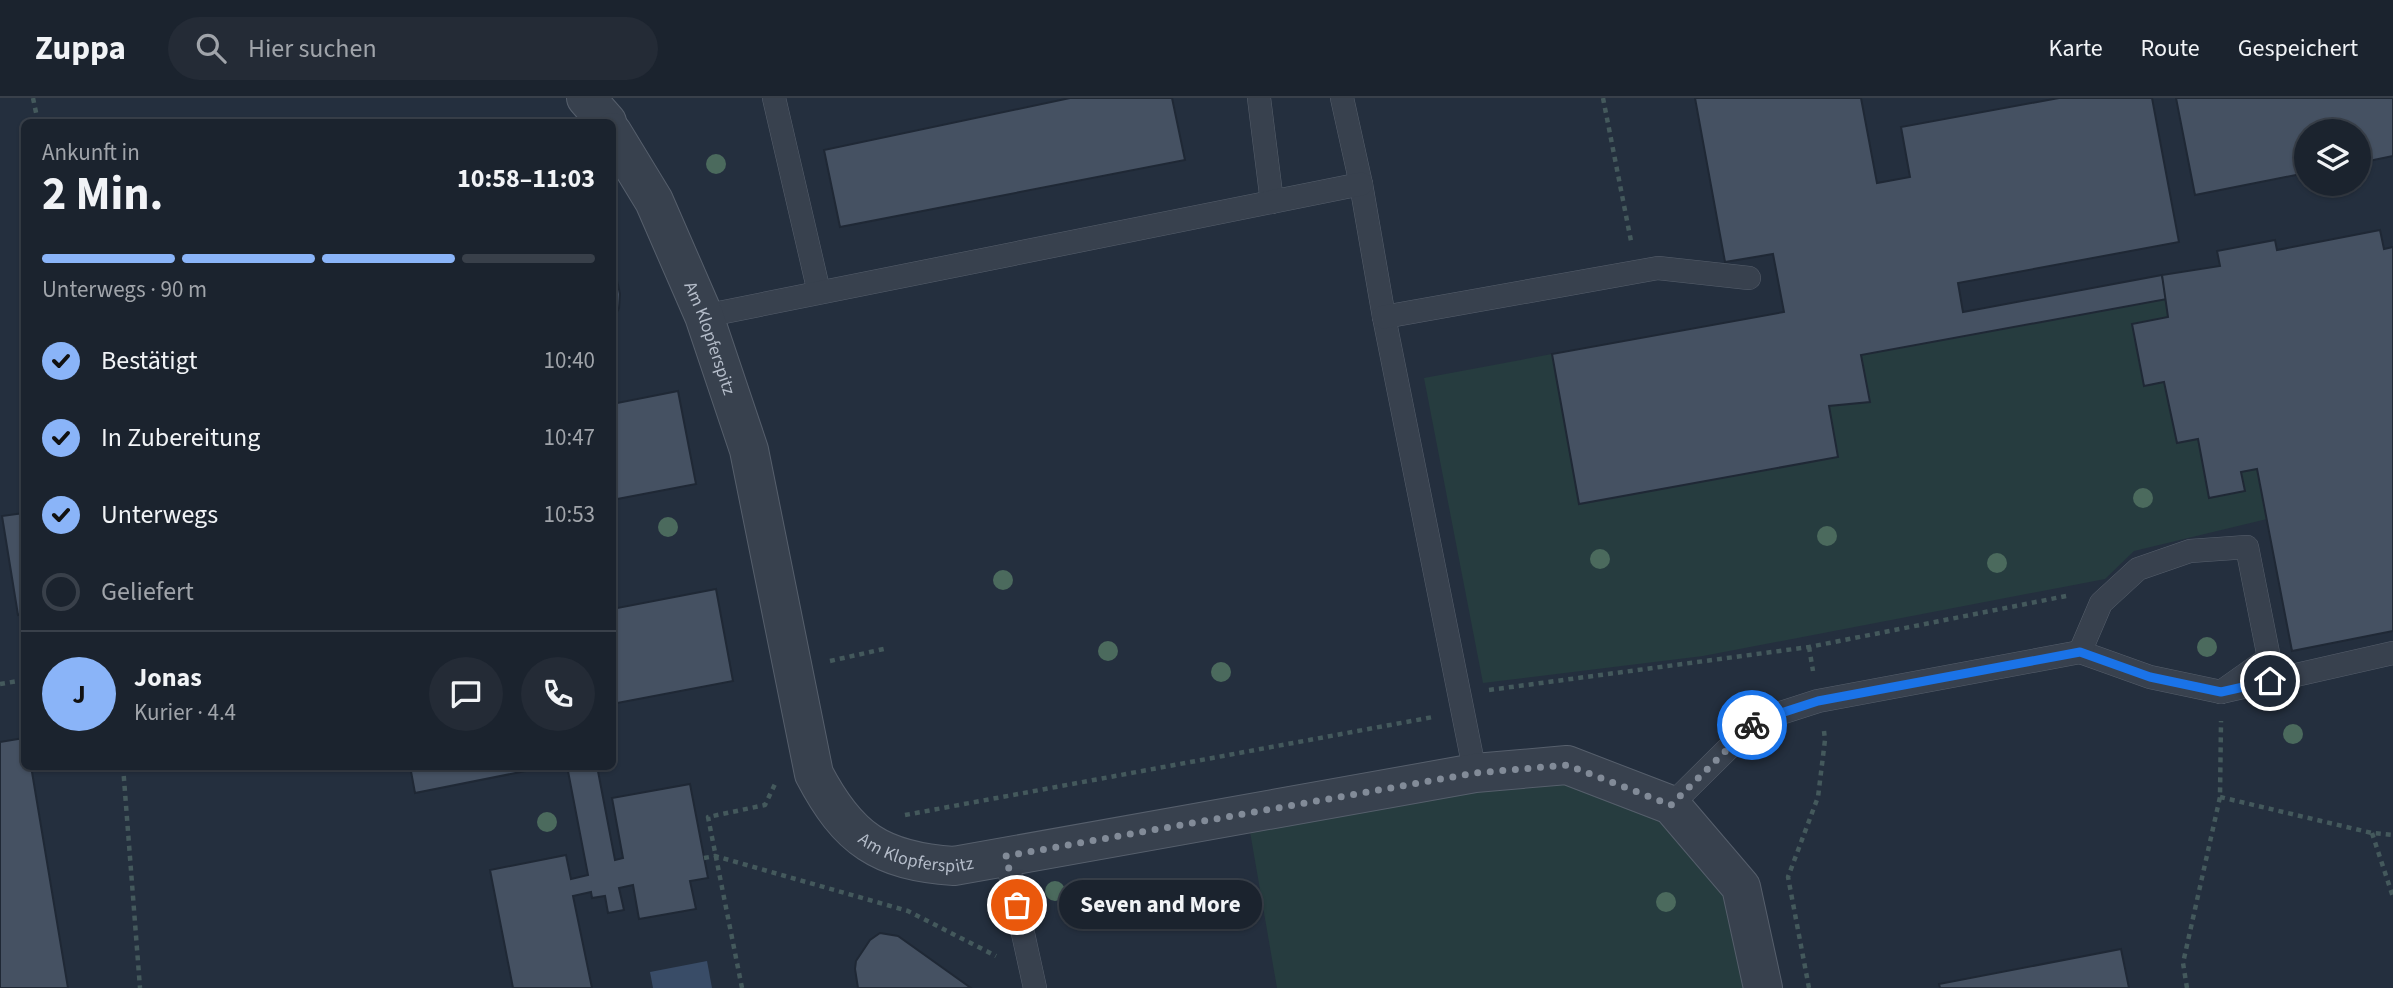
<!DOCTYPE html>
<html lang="de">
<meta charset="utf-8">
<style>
:root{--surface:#1b232e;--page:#242b36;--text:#f1f3f6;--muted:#a0a4aa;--line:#39404a;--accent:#8ab4f8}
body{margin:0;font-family:"Source Sans 3",sans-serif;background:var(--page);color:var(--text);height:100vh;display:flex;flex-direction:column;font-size:26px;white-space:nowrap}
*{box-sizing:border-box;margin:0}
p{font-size:23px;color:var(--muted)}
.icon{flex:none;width:38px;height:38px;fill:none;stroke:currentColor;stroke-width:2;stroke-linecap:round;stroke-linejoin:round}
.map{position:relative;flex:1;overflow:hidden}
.side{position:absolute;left:21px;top:21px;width:595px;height:651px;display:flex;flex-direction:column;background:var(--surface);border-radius:10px;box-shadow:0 2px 5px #0004,0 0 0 2px var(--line)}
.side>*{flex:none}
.tools{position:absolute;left:2294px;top:21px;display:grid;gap:14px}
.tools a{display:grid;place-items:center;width:77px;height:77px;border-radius:50%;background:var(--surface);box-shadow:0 2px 5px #0004,0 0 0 2px var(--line);font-size:35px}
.pin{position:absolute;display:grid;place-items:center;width:60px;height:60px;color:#fff;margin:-30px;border:4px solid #fff;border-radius:50%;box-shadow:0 2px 7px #0007}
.courier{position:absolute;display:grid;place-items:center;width:70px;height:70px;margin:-35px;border:5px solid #1a73e8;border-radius:50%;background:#fff;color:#222;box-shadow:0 2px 9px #0007}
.bubble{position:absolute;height:49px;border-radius:24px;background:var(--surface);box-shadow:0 2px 5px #0004,0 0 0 2px var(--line);font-size:23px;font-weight:700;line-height:49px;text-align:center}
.summary em{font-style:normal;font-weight:700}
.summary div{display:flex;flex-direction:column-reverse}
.summary{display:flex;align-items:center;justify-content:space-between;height:119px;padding:0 21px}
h1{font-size:46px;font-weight:700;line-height:52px}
.bar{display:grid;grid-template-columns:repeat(4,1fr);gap:10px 7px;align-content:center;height:84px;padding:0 21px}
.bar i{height:9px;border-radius:5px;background:var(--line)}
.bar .active{background:var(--accent)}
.bar p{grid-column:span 4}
.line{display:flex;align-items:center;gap:18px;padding:0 21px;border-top:2px solid var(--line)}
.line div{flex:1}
.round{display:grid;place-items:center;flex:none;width:74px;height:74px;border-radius:37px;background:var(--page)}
ol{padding:0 21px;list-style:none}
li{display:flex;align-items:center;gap:21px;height:77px}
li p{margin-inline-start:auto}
li .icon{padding:7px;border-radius:50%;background:var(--accent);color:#111;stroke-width:4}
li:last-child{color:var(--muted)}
li i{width:38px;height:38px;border:4px solid var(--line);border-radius:50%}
header{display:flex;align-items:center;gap:42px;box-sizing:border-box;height:98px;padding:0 35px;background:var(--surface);border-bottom:2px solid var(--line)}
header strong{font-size:33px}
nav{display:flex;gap:38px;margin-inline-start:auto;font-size:24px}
.search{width:490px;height:63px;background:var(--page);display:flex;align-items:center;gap:18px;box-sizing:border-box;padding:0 24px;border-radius:38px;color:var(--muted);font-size:26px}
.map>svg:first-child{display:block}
.green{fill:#263c3f}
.water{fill:#394c67}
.building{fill:#455162;stroke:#1f2835;stroke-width:2}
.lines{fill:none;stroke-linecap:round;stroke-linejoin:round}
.service-casing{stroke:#565f6c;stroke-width:24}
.minor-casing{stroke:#565f6c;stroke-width:40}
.path{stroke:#44595c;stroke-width:4.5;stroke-dasharray:5 5;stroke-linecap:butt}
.service{stroke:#38414e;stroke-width:23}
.minor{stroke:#38414e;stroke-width:38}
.tree{fill:#4b6a5d}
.done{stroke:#828b98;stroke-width:7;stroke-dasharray:0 12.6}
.route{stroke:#1a73e8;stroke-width:9}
.labels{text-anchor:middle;stroke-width:7;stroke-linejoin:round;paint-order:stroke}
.street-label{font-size:18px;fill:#b4bcc9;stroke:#1d2633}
</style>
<header>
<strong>Zuppa</strong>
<div class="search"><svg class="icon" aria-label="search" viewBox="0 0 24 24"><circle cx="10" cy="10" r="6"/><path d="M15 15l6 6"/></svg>Hier suchen</div>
<nav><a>Karte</a><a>Route</a><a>Gespeichert</a></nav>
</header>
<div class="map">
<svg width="2393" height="890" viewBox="0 0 2393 890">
<rect width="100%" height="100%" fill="#242f3e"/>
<g class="green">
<polygon points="2167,201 2168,219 2132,226 2144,288 2164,284 2198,341 2209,400 2245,393 2241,374 2257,371 2267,421 2134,453 2105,481 1703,558 1483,585 1424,280 1552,256 1580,406 1838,359 1829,308 1861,257"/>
<polygon points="1565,680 1664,720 1721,788 1743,890 1277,890 1249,728"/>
</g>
<polygon class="water" points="707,863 712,890 653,890 650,874"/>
<g class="building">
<polygon points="1070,0 1172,0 1185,62 840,129 824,52"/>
<polygon points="1695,0 1861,0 1877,85 1910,79 1901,29 2059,0 2152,0 2179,144 1958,185 1963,214 2162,177 2167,201 1861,257 1870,304 1829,308 1838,359 1579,406 1552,256 1784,214 1773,156 1725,164"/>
<polygon points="2176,0 2393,0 2393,58 2359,65 2359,33 2306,33 2306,75 2195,97"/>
<polygon points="2380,132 2384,151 2393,149 2393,533 2292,553 2257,371 2241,374 2245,393 2209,400 2198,341 2177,345 2164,284 2144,288 2132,226 2168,219 2162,177 2220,168 2217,153 2275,142 2277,152"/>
<polygon points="612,160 620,196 619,210 612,224"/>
<polygon points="678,293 696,386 612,402 612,306"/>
<polygon points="24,415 24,516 18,517 2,418"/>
<polygon points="716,491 733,583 612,606 612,511"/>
<polygon points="24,640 24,668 31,668 68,890 0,890 0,644"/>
<polygon points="410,668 551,668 415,695"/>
<polygon points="567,668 597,668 615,762 623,760 612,700 690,686 708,780 690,783 696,811 639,821 633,787 619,790 624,812 608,815 605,798 592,800 591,794 573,798 592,890 513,890 490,772 566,757 571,781 588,777"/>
<polygon points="880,835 898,838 971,890 858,890 855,871 856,863 870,842"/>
<polygon points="2121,851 2129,890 1940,890 1939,886"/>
</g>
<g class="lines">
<defs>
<g id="service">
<polyline points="774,0 819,194"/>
<polyline points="1259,0 1272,104"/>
<polyline points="1342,0 1361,86 1384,219 1475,675"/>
<polyline points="704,218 1361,86"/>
<polyline points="1384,219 1658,170 1749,180"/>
<polyline points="2080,554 2150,579 2221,594 2393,555"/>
<polyline points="1671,707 1756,623 1818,603 2080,554 2101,505 2138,471 2190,453 2247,449 2269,560 2221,594"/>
<polyline points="1006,758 1035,890"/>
</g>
<g id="minor">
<polyline points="586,0 607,24"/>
<path id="s1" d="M612,34L654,103L704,218L749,352L814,676C848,741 880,763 954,768L1475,675L1567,667L1671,707L1741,789L1763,890"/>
</g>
</defs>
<use href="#service" class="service-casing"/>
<use href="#minor" class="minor-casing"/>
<g class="path">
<polyline points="33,0 38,24"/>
<polyline points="1603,0 1631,143"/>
<polyline points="1809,549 1813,573"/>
<polyline points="830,563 888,550"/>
<polyline points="0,586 24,582"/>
<polyline points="1489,592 1809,549 2071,497"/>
<polyline points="123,668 140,890"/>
<polyline points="2220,699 2372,735 2393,737"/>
<polyline points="905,717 1433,619"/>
<polyline points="2372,735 2393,799"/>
<polyline points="704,760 715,758 908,813 996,858"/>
<polyline points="742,890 708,719 765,707 776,684"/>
<polyline points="1809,890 1788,779 1818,699 1825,642 1824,633"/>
<polyline points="2187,890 2183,865 2220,699 2221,623"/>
</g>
<use href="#service" class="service"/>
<use href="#minor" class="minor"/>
</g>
<g class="tree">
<circle cx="716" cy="66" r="10"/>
<circle cx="2143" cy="400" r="10"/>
<circle cx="668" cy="429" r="10"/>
<circle cx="1827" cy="438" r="10"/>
<circle cx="1600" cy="461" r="10"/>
<circle cx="1997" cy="465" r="10"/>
<circle cx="1003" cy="482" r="10"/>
<circle cx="2207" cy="549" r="10"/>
<circle cx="1108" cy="553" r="10"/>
<circle cx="1221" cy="574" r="10"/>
<circle cx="2293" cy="636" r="10"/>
<circle cx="547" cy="724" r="10"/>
<circle cx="1055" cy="793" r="10"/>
<circle cx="1666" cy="804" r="10"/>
</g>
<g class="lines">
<polyline class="done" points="1017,807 1006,758 1475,675 1567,667 1671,707 1752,627"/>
<polyline class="route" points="1752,627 1756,623 1818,603 2080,554 2150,579 2221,594 2270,583"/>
</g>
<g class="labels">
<g class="street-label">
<text dy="6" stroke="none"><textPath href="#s1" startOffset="229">Am Klopferspitz</textPath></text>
<text dy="6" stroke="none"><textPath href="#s1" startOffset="816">Am Klopferspitz</textPath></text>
</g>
</g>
</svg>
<div class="tools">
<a><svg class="icon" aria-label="layers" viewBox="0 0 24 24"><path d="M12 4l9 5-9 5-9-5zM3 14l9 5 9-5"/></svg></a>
</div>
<div class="pin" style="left:1017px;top:807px;background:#ea580c"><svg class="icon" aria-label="bag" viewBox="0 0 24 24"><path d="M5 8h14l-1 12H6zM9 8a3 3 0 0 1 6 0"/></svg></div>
<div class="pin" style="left:2270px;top:583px;background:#1f2937"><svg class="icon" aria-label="home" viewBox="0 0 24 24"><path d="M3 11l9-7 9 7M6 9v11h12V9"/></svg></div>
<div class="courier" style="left:1752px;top:627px"><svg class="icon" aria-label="bike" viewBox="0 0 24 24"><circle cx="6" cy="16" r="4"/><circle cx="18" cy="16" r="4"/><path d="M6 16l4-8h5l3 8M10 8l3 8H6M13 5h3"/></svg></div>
<div class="bubble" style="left:1059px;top:782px;width:203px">Seven and More</div>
<section class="side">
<div class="summary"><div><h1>2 Min.</h1><p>Ankunft in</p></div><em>10:58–11:03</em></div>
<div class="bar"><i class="active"></i><i class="active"></i><i class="active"></i><i></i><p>Unterwegs · 90 m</p></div>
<ol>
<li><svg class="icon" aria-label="check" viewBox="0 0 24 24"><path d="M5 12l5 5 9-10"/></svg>Bestätigt<p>10:40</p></li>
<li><svg class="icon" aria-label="check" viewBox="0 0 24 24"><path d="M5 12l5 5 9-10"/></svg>In Zubereitung<p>10:47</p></li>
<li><svg class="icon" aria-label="check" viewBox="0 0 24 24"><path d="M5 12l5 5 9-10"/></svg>Unterwegs<p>10:53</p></li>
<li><i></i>Geliefert</li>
</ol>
<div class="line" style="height:126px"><b class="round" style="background:var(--accent);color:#111">J</b><div><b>Jonas</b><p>Kurier · 4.4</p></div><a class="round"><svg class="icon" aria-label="chat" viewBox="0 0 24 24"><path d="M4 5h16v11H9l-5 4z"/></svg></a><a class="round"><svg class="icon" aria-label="phone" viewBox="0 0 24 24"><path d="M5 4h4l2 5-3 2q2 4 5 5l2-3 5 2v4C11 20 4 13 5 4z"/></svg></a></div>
</section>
</div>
